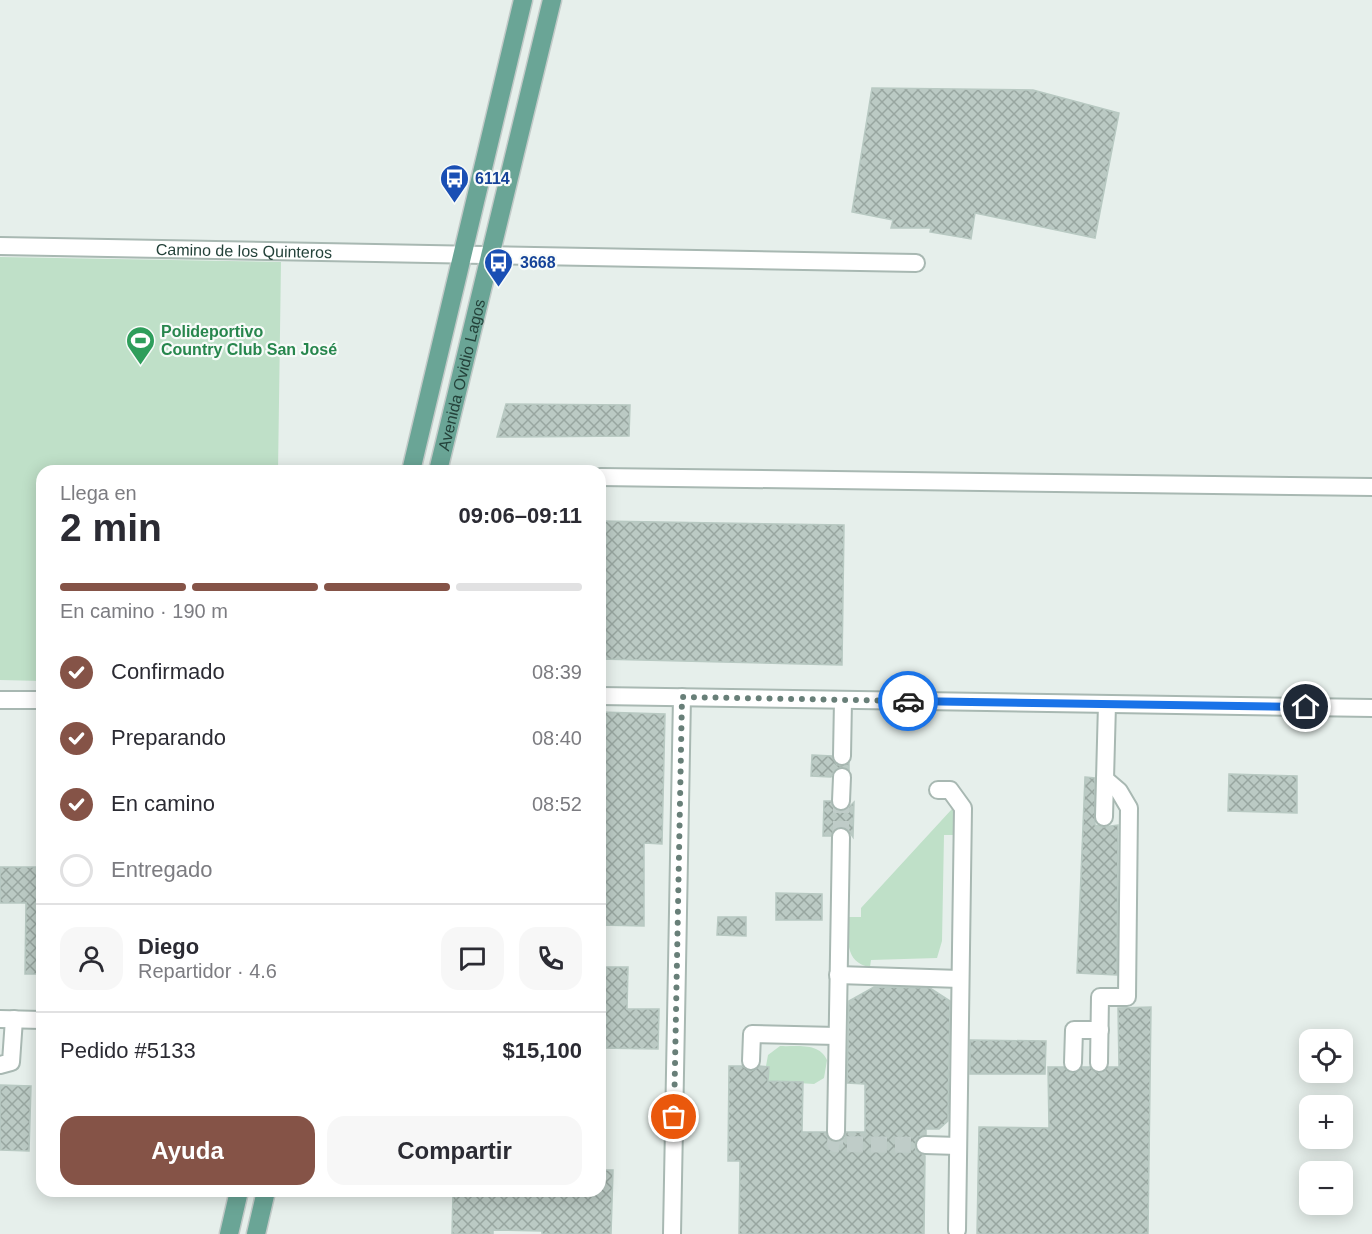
<!DOCTYPE html>
<html lang="es">
<meta charset="utf-8">
<style>
:root{--surface:#fff;--page:#f7f7f7;--text:#2b2b33;--muted:#7c7c81;--line:#e1e1e2;--accent:#855347}
body{margin:0;font-family:Arial,sans-serif;background:var(--page);color:var(--text);height:100vh;display:flex;flex-direction:column;font-size:22px;white-space:nowrap}
*{box-sizing:border-box;margin:0}
p{font-size:20px;color:var(--muted)}
.icon{flex:none;width:33px;height:33px;fill:none;stroke:currentColor;stroke-width:2;stroke-linecap:round;stroke-linejoin:round}
.map{position:relative;flex:1;overflow:hidden}
.drawer{position:absolute;left:36px;top:465px;width:570px;height:732px;display:flex;flex-direction:column;background:var(--surface);border-radius:18px;box-shadow:0 3px 15px #0003}
.drawer>*{flex:none}
.buttons{position:absolute;left:1299px;top:1029px;display:grid;gap:12px}
.buttons a{display:grid;place-items:center;width:54px;height:54px;border-radius:12px;background:var(--surface);box-shadow:0 3px 15px #0003;font-size:30px}
.pin{position:absolute;display:grid;place-items:center;width:51px;height:51px;color:#fff;margin:-26px;border:3px solid #fff;border-radius:50%;box-shadow:0 2px 6px #0007}
.courier{position:absolute;display:grid;place-items:center;width:60px;height:60px;margin:-30px;border:4px solid #1a73e8;border-radius:50%;background:#fff;color:#222;box-shadow:0 2px 8px #0007}
.headline em{font-style:normal;font-weight:700}
.headline div{display:flex;flex-direction:column-reverse}
.headline{display:flex;align-items:center;justify-content:space-between;height:102px;padding:0 24px}
h1{font-size:39px;font-weight:700;line-height:45px}
.bar{display:grid;grid-template-columns:repeat(4,1fr);gap:9px 6px;align-content:center;height:72px;padding:0 24px}
.bar i{height:8px;border-radius:4px;background:var(--line)}
.bar .on{background:var(--accent)}
.bar p{grid-column:span 4}
.line{display:flex;align-items:center;gap:15px;padding:0 24px;border-top:2px solid var(--line)}
.line div{flex:1}
.round{display:grid;place-items:center;flex:none;width:63px;height:63px;border-radius:18px;background:var(--page)}
ol{padding:0 24px;list-style:none}
li{display:flex;align-items:center;gap:18px;height:66px}
li p{margin-inline-start:auto}
li .icon{padding:6px;border-radius:50%;background:var(--accent);color:#fff;stroke-width:4}
li:last-child{color:var(--muted)}
li i{width:33px;height:33px;border:3px solid var(--line);border-radius:50%}
.primary-button{display:flex;gap:12px;margin-top:auto;padding:12px 24px}
.primary-button a{flex:1;height:69px;border-radius:18px;background:var(--accent);color:#fff;font-size:24px;font-weight:700;line-height:69px;text-align:center}
.primary-button a+a{background:var(--page);color:var(--text)}
.map>svg:first-child{display:block}
.grass{fill:#bfe0c8}
.building{fill:url(#building-cross-hatch);stroke:#b8c9c2;stroke-width:1.5}
.lines{fill:none;stroke-linecap:round;stroke-linejoin:round}
.minor-tunnel{stroke:#bfccc8;stroke-width:16;stroke-dasharray:16 8;stroke-linecap:butt}
.minor-casing{stroke:#a8b8b2;stroke-width:20}
.major-casing{stroke:#c2cac8;stroke-width:21}
.minor{stroke:#fff;stroke-width:16}
.major{stroke:#6aa596;stroke-width:18}
.done{stroke:#687f78;stroke-width:6;stroke-dasharray:0 10.8}
.route{stroke:#1a73e8;stroke-width:8}
.labels{text-anchor:middle;stroke-width:4.5;stroke-linejoin:round;paint-order:stroke}
.transit-label{font-size:16px;font-weight:bold;fill:#164399;stroke:#f7fbf9;text-anchor:start}
.street-label{font-size:16px;fill:#24423a;stroke:#f7fbf9}
.leisure-label{font-size:16px;font-weight:bold;fill:#27864d;stroke:#f7fbf9;text-anchor:start}
</style>
<div class="map">
<svg width="1372" height="1234" viewBox="0 0 1372 1234">
<defs>
<pattern id="building-cross-hatch" width="8" height="8" patternUnits="userSpaceOnUse" patternTransform="scale(1.5)"><rect width="8" height="8" fill="#bbcac4"/><path d="M0 0l8 8M0 8l8-8" fill="none" stroke="#98a6a0"/></pattern>
</defs>
<rect width="100%" height="100%" fill="#e6efeb"/>
<g class="grass">
<polygon points="0,257 281,262 278,471 42,471 42,681 0,680"/>
<path d="M952,809L955,810V835H944L942,941L937,958L871,960L870,967C844,963 848,937 848,917H861V908Z"/>
<path d="M780,1046C796,1047 819,1042 827,1060L824,1078L814,1084L768,1081L769,1067L766,1066L768,1055Z"/>
</g>
<g class="building">
<polygon points="872,88 1033,90 1119,113 1095,238 975,213 971,239 930,232 931,228 891,228 893,220 852,212"/>
<polygon points="506,404 630,405 629,436 497,437"/>
<polygon points="600,521 844,525 842,665 600,659"/>
<polygon points="600,712 665,714 662,844 644,843 644,926 600,925"/>
<polygon points="812,755 832,756 837,765 849,763 849,770 842,767 834,771 831,777 811,776"/>
<polygon points="1229,774 1297,776 1297,813 1228,811"/>
<polygon points="1085,777 1095,778 1095,825 1103,827 1118,825 1117,975 1077,973"/>
<polygon points="824,801 831,801 835,809 841,811 846,810 854,802 853,837 847,828 842,827 835,828 831,836 823,836"/>
<polygon points="0,867 42,867 42,974 25,974 26,903 0,903"/>
<polygon points="776,893 822,894 822,920 776,920"/>
<polygon points="718,917 746,917 746,936 717,935"/>
<polygon points="600,967 628,967 627,1009 659,1009 658,1049 600,1048"/>
<polygon points="874,987 930,988 950,1001 948,1121 939,1129 926,1129 926,1135 920,1136 915,1144 916,1150 925,1156 924,1234 739,1234 740,1161 728,1161 729,1066 742,1066 751,1071 760,1066 769,1067 768,1081 803,1082 802,1132 826,1132 830,1141 836,1142 845,1138 846,1132 865,1132 865,1084 847,1083 849,1001"/>
<polygon points="1151,1007 1148,1234 977,1234 979,1127 1049,1128 1048,1067 1063,1067 1073,1073 1082,1067 1090,1067 1099,1073 1108,1067 1119,1067 1118,1008"/>
<polygon points="970,1040 1046,1041 1045,1074 970,1074"/>
<polygon points="0,1085 31,1086 29,1151 0,1150"/>
<polygon points="600,1170 613,1170 611,1234 542,1234 542,1231 493,1230 493,1234 452,1234 453,1191 600,1191"/>
</g>
<g class="lines">
<g class="minor-tunnel">
<polyline points="841,837 841,801"/>
<polyline points="836,1132 835,1144 925,1145"/>
</g>
<defs>
<g id="minor">
<path id="s1" d="M0,246L916,263"/>
<polyline points="600,477 1372,487"/>
<polyline points="600,696 1372,708"/>
<polyline points="0,700 42,700"/>
<polyline points="842,756 843,700"/>
<polyline points="938,790 950,790 963,808 957,1230"/>
<polyline points="841,801 842,777"/>
<polyline points="1104,817 1107,704"/>
<polyline points="838,975 960,979"/>
<polyline points="0,1019 42,1020"/>
<polyline points="751,1061 752,1034 837,1036"/>
<polyline points="1073,1063 1074,1030 1100,1030"/>
<polyline points="1099,1063 1100,997 1127,997 1129,808 1119,791 1105,779"/>
<polyline points="0,1065 11,1062 14,1019"/>
<polyline points="836,1132 841,837"/>
<polyline points="925,1145 958,1146"/>
<polyline points="672,1234 682,697"/>
</g>
<g id="major">
<polyline points="411,471 523,0"/>
<path id="s2" d="M438,471L552,0"/>
<polyline points="229,1234 239,1191"/>
<polyline points="256,1234 266,1191"/>
</g>
</defs>
<use href="#minor" class="minor-casing"/>
<use href="#major" class="major-casing"/>
<use href="#minor" class="minor"/>
<use href="#major" class="major"/>
</g>
<g class="lines">
<polyline class="done" points="674,1117 682,697 908,701"/>
<polyline class="route" points="908,701 1306,707"/>
</g>
<defs>
<symbol id="bus-pin" viewBox="-11 -11 22 30"><path d="M0 17L-7.5 6A9.5 9.5 0 1 1 7.5 6Z" fill="#1a4fb4" stroke="#f7fbf9"/><path d="M-5-6H5V4H4V6H2V4H-2V6H-4V4H-5ZM-3.5-4V0h7V-4ZM-3.5 1.2v1.5H-2V1.2ZM2 1.2v1.5H3.5V1.2Z" fill="#fff"/></symbol>
<symbol id="stadium-pin" viewBox="-11 -11 22 30"><path d="M0 17L-7.5 6A9.5 9.5 0 1 1 7.5 6Z" fill="#2e9e5b" stroke="#f7fbf9"/><path d="M0-5a6.5 5 0 1 0 0 10a6.5 5 0 1 0 0-10ZM-3.5-1.8h7v3.6h-7Z" fill="#fff"/></symbol>
</defs>
<g fill-rule="evenodd">
<use href="#bus-pin" x="438" y="162" width="33" height="45"/>
<use href="#bus-pin" x="482" y="246" width="33" height="45"/>
<use href="#stadium-pin" x="124" y="324" width="33" height="45"/>
</g>
<g class="labels">
<g class="transit-label">
<text x="475" y="184">6114</text>
<text x="520" y="268">3668</text>
</g>
<g class="street-label">
<text dy="6" stroke="none"><textPath href="#s1" startOffset="244">Camino de los Quinteros</textPath></text>
<text dy="6" stroke="none"><textPath href="#s2" startOffset="99">Avenida Ovidio Lagos</textPath></text>
</g>
<g class="leisure-label">
<text x="161" y="337">Polideportivo<tspan x="161" dy="18">Country Club San José</tspan></text>
</g>
</g>
</svg>
<div class="buttons">
<a><svg class="icon" aria-label="locate" viewBox="0 0 24 24"><circle cx="12" cy="12" r="6"/><path d="M12 2v4M12 18v4M2 12h4M18 12h4"/></svg></a>
<a>+</a>
<a>−</a>
</div>
<div class="pin" style="left:674px;top:1117px;background:#ea580c"><svg class="icon" aria-label="bag" viewBox="0 0 24 24"><path d="M5 8h14l-1 12H6zM9 8a3 3 0 0 1 6 0"/></svg></div>
<div class="pin" style="left:1306px;top:707px;background:#1f2937"><svg class="icon" aria-label="home" viewBox="0 0 24 24"><path d="M3 11l9-7 9 7M6 9v11h12V9"/></svg></div>
<div class="courier" style="left:908px;top:701px"><svg class="icon" aria-label="car" viewBox="0 0 24 24"><path d="M5 17H2v-5l4-1 3-4h7l3 4 3 1v5h-3M9 17h6M6 11h13"/><circle cx="7" cy="17" r="2"/><circle cx="17" cy="17" r="2"/></svg></div>
<section class="drawer">
<div class="headline"><div><h1>2 min</h1><p>Llega en</p></div><em>09:06–09:11</em></div>
<div class="bar"><i class="on"></i><i class="on"></i><i class="on"></i><i></i><p>En camino · 190 m</p></div>
<ol>
<li><svg class="icon" aria-label="check" viewBox="0 0 24 24"><path d="M5 12l5 5 9-10"/></svg>Confirmado<p>08:39</p></li>
<li><svg class="icon" aria-label="check" viewBox="0 0 24 24"><path d="M5 12l5 5 9-10"/></svg>Preparando<p>08:40</p></li>
<li><svg class="icon" aria-label="check" viewBox="0 0 24 24"><path d="M5 12l5 5 9-10"/></svg>En camino<p>08:52</p></li>
<li><i></i>Entregado</li>
</ol>
<div class="line" style="height:108px"><a class="round"><svg class="icon" aria-label="person" viewBox="0 0 24 24"><circle cx="12" cy="8" r="4"/><path d="M4 21q1-7 8-7t8 7"/></svg></a><div><b>Diego</b><p>Repartidor · 4.6</p></div><a class="round"><svg class="icon" aria-label="chat" viewBox="0 0 24 24"><path d="M4 5h16v11H9l-5 4z"/></svg></a><a class="round"><svg class="icon" aria-label="phone" viewBox="0 0 24 24"><path d="M5 4h4l2 5-3 2q2 4 5 5l2-3 5 2v4C11 20 4 13 5 4z"/></svg></a></div>
<div class="line" style="height:78px"><div>Pedido #5133</div><b>$15,100</b></div>
<div class="primary-button"><a>Ayuda</a><a>Compartir</a></div>
</section>
</div>
